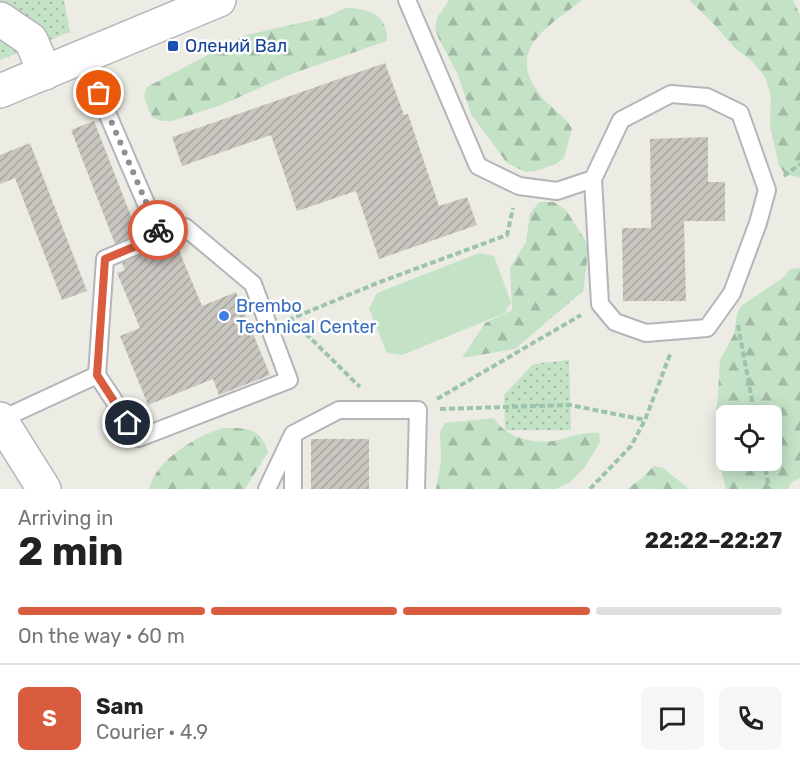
<!DOCTYPE html>
<meta charset="utf-8">
<style>
:root{--surface:#fff;--page:#f6f6f6;--text:#222;--muted:#767676;--line:#e0e0e0;--accent:#d95c3e}
body{margin:0;font-family:Rubik,sans-serif;background:var(--page);color:var(--text);height:100vh;display:flex;flex-direction:column;font-size:22px;white-space:nowrap}
*{box-sizing:border-box;margin:0}
p{font-size:20px;color:var(--muted)}
.icon{flex:none;width:33px;height:33px;fill:none;stroke:currentColor;stroke-width:2;stroke-linecap:round;stroke-linejoin:round}
.map{position:relative;height:489px;overflow:hidden}
.panel{display:flex;flex-direction:column;background:var(--surface);flex:1}
.panel>*{flex:none}
.tools{position:absolute;left:716px;top:405px;display:grid;gap:12px}
.tools a{display:grid;place-items:center;width:66px;height:66px;border-radius:9px;background:var(--surface);box-shadow:0 3px 15px #0003;font-size:30px}
.pin{position:absolute;display:grid;place-items:center;width:51px;height:51px;color:#fff;margin:-26px;border:3px solid #fff;border-radius:50%;box-shadow:0 2px 6px #0007}
.courier{position:absolute;display:grid;place-items:center;width:60px;height:60px;margin:-30px;border:4px solid #d95c3e;border-radius:50%;background:#fff;color:#222;box-shadow:0 2px 8px #0007}
.head em{font-style:normal;font-weight:700}
.head div{display:flex;flex-direction:column-reverse}
.head{display:flex;align-items:center;justify-content:space-between;height:102px;padding:0 18px}
h1{font-size:39px;font-weight:700;line-height:45px}
.bar{display:grid;grid-template-columns:repeat(4,1fr);gap:9px 6px;align-content:center;height:72px;padding:0 18px}
.bar i{height:8px;border-radius:4px;background:var(--line)}
.bar .current{background:var(--accent)}
.bar p{grid-column:span 4}
.line{display:flex;align-items:center;gap:15px;padding:0 18px;border-top:2px solid var(--line)}
.line div{flex:1}
.round{display:grid;place-items:center;flex:none;width:63px;height:63px;border-radius:9px;background:var(--page)}
.map>svg:first-child{display:block}
.green{fill:url(#green-dots)}
.forest{fill:url(#forest-firs);fill-rule:evenodd}
.pitch{fill:#c3e2c6}
.building{fill:url(#building-hatch)}
.lines{fill:none;stroke-linecap:round;stroke-linejoin:round}
.lane-casing{stroke:#b4b5ba;stroke-width:20}
.street-casing{stroke:#b4b5ba;stroke-width:36}
.secondary-casing{stroke:#b5b7bd;stroke-width:36}
.path{stroke:#9cc3ac;stroke-width:4;stroke-dasharray:6 3;stroke-linecap:butt}
.lane{stroke:#fff;stroke-width:16}
.street{stroke:#fff;stroke-width:33}
.secondary{stroke:#fff;stroke-width:33}
.done{stroke:#8f9090;stroke-width:6;stroke-dasharray:0 10.8}
.route{stroke:#d95c3e;stroke-width:8}
.transit-dot{fill:#1a4fb4;stroke:#fff;stroke-width:2}
.shop-dot{fill:#3f7fe0;stroke:#fff;stroke-width:2}
.labels{text-anchor:middle;stroke-width:5;stroke-linejoin:round;paint-order:stroke}
.transit-label{font-size:18px;fill:#164399;stroke:#fff;text-anchor:start}
.shop-label{font-size:18px;fill:#366cbe;stroke:#fff;text-anchor:start}
</style>
<div class="map">
<svg width="800" height="489" viewBox="0 0 800 489">
<defs>
<pattern id="green-dots" width="8" height="8" patternUnits="userSpaceOnUse" patternTransform="scale(1.5)"><rect width="8" height="8" fill="#c3e2c6"/><path d="M2 2h.1M6 6h.1" fill="none" stroke="#a2baa4" stroke-width="1.8" stroke-linecap="round"/></pattern>
<pattern id="forest-firs" width="22" height="20" patternUnits="userSpaceOnUse" patternTransform="scale(1.5)"><rect width="22" height="20" fill="#c3e2c6"/><path d="M5 1l3.5 6h-7zM16 11l3.5 6h-7z" fill="#a2baa4"/></pattern>
<pattern id="building-hatch" width="6" height="6" patternUnits="userSpaceOnUse" patternTransform="scale(1.5)"><rect width="6" height="6" fill="#c9c6c0"/><path d="M-1 1l2-2M0 6l6-6M5 7l2-2" fill="none" stroke="#a6a4a0"/></pattern>
</defs>
<rect width="100%" height="100%" fill="#edece4"/>
<g class="green">
<polygon points="0,0 64,0 70,32 0,60"/>
<polygon points="569,360 571,430 505,430 504,395 533,364"/>
</g>
<g class="forest">
<path d="M449,0H582C552,25 503,48 540,95C550,108 565,115 572,129L564,158L556,164L536,171L526,172L507,163L471,114L458,75L439,39L435,29L437,18Z"/>
<polygon points="689,0 793,0 800,15 800,178 785,174 779,166 770,126 771,96 765,77 751,60 735,48 712,22"/>
<path d="M346,8C368,8 388,15 387,41L294,73L221,105L172,121H163L153,118L148,109L144,96L147,87L246,35L326,17Z"/>
<polygon points="539,202 554,202 566,210 589,246 583,291 515,349 462,358 485,323 512,310 510,268 526,242 530,214"/>
<path d="M800,268V478L792,482L788,489H726L718,458L717,409L720,360L734,334L737,314L741,306L784,277L790,269ZM726,416H771V460H726Z"/>
<path d="M494,418C505,437 531,444 553,441C569,438 582,431 599,433L600,442L584,468L570,482L556,489H436L441,462L440,432L445,423Z"/>
<path d="M223,428C245,428 261,427 268,452L245,489H149C156,460 196,436 223,428Z"/>
<polygon points="654,466 663,468 689,489 627,489 640,480"/>
</g>
<polygon class="pitch" points="479,253 494,256 511,302 505,313 402,355 387,353 369,309 377,293"/>
<g class="building">
<polygon points="385,63 404,115 408,114 439,206 467,197 477,225 379,259 356,191 297,211 271,135 182,166 172,137"/>
<polygon points="94,121 138,234 115,244 71,130"/>
<polygon points="708,137 708,182 725,182 725,221 684,221 686,301 623,301 622,228 651,228 650,139"/>
<polygon points="30,143 87,291 62,300 15,178 0,184 0,155"/>
<polygon points="178,248 202,306 236,292 270,375 219,395 213,379 148,405 120,336 140,328 117,273 125,270 122,263 145,253 148,260"/>
<rect x="311" y="439" width="58" height="50"/>
</g>
<g class="lines">
<defs>
<g id="lane">
<polyline points="407,0 478,166 519,186 557,191 593,179 621,120 671,94 707,97 740,113 767,190 758,223 732,293 707,328 646,333 615,322 600,304 593,179"/>
<polyline points="97,375 105,259 160,236"/>
<polyline points="0,420 97,375 139,438 289,380 253,284 185,227 160,236 83,57"/>
<polyline points="267,489 293,434 339,410 418,410 416,489"/>
<polyline points="293,489 293,439"/>
</g>
<g id="street">
<polyline points="0,19 31,40 45,73"/>
<polyline points="0,419 44,489"/>
</g>
<polyline id="secondary" points="0,91 219,0"/>
</defs>
<use href="#lane" class="lane-casing"/>
<use href="#street" class="street-casing"/>
<use href="#secondary" class="secondary-casing"/>
<g class="path">
<polyline points="784,176 800,164"/>
<polyline points="288,320 380,282 507,235 513,208"/>
<polyline points="293,321 360,387"/>
<polyline points="738,325 755,416"/>
<polyline points="437,399 581,315"/>
<polyline points="440,409 570,405 645,420"/>
<polyline points="764,460 769,489"/>
<polyline points="590,489 631,446 645,420 671,352"/>
</g>
<use href="#lane" class="lane"/>
<use href="#street" class="street"/>
<use href="#secondary" class="secondary"/>
</g>
<g class="lines">
<polyline class="done" points="99,93 158,230"/>
<polyline class="route" points="128,423 97,375 105,259 160,236 158,230"/>
</g>
<rect class="transit-dot" x="167" y="40" width="12" height="12" rx="3"/>
<circle class="shop-dot" cx="224" cy="316" r="6"/>
<g class="labels">
<g class="transit-label">
<text x="185" y="52">Олений Вал</text>
</g>
<g class="shop-label">
<text x="236" y="312">Brembo<tspan x="236" dy="21">Technical Center</tspan></text>
</g>
</g>
</svg>
<div class="tools">
<a><svg class="icon" aria-label="locate" viewBox="0 0 24 24"><circle cx="12" cy="12" r="6"/><path d="M12 2v4M12 18v4M2 12h4M18 12h4"/></svg></a>
</div>
<div class="pin" style="left:99px;top:93px;background:#ea580c"><svg class="icon" aria-label="bag" viewBox="0 0 24 24"><path d="M5 8h14l-1 12H6zM9 8a3 3 0 0 1 6 0"/></svg></div>
<div class="pin" style="left:128px;top:423px;background:#1f2937"><svg class="icon" aria-label="home" viewBox="0 0 24 24"><path d="M3 11l9-7 9 7M6 9v11h12V9"/></svg></div>
<div class="courier" style="left:158px;top:230px"><svg class="icon" aria-label="bike" viewBox="0 0 24 24"><circle cx="6" cy="16" r="4"/><circle cx="18" cy="16" r="4"/><path d="M6 16l4-8h5l3 8M10 8l3 8H6M13 5h3"/></svg></div>
</div>
<section class="panel">
<div class="head"><div><h1>2 min</h1><p>Arriving in</p></div><em>22:22–22:27</em></div>
<div class="bar"><i class="current"></i><i class="current"></i><i class="current"></i><i></i><p>On the way · 60 m</p></div>
<div class="line" style="height:108px"><b class="round" style="background:var(--accent);color:#fff">S</b><div><b>Sam</b><p>Courier · 4.9</p></div><a class="round"><svg class="icon" aria-label="chat" viewBox="0 0 24 24"><path d="M4 5h16v11H9l-5 4z"/></svg></a><a class="round"><svg class="icon" aria-label="phone" viewBox="0 0 24 24"><path d="M5 4h4l2 5-3 2q2 4 5 5l2-3 5 2v4C11 20 4 13 5 4z"/></svg></a></div>
</section>
